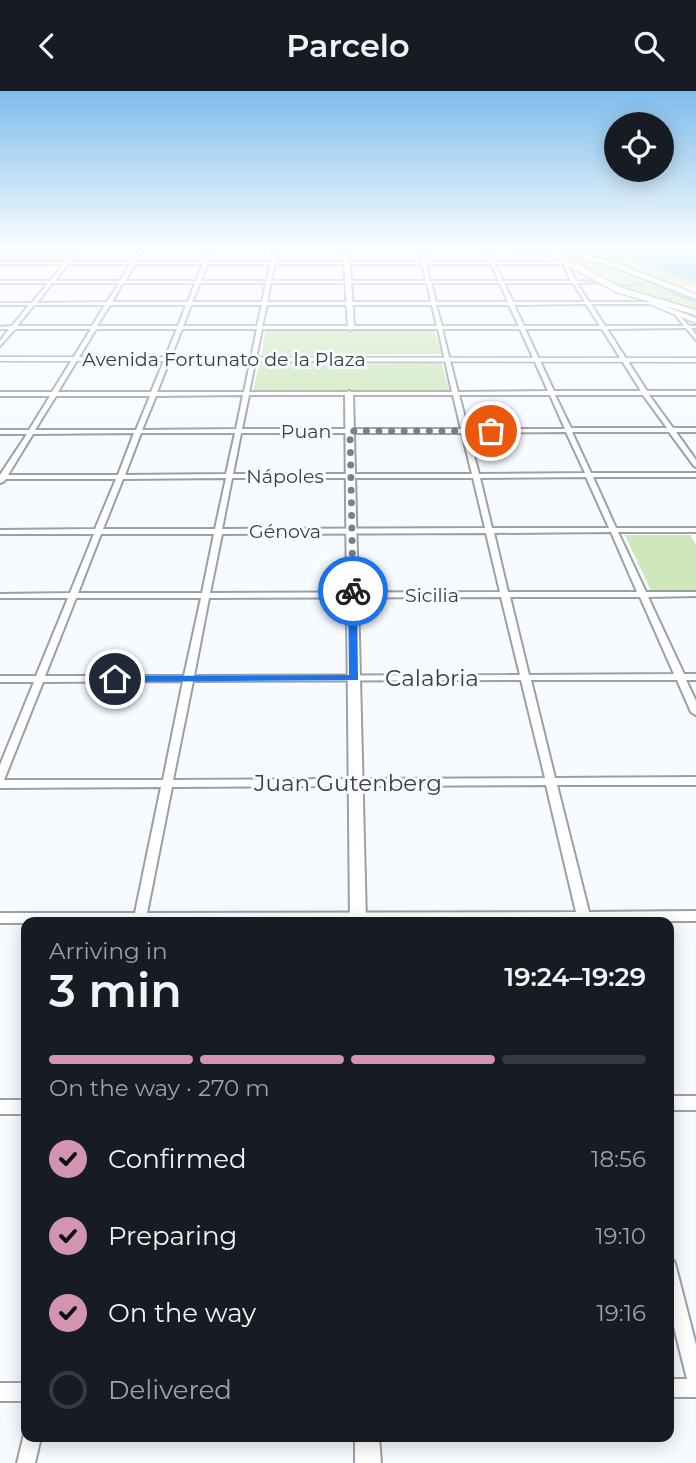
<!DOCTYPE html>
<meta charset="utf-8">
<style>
:root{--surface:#171b24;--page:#242831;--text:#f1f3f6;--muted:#9ea1a6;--line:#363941;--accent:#d294b1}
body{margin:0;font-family:Montserrat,sans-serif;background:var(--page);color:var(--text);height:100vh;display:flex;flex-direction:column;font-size:26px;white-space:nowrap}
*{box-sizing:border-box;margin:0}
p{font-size:23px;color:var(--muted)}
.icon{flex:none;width:38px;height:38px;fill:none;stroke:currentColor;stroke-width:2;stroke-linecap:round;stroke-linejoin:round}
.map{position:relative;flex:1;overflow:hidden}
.details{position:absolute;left:21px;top:826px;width:653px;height:525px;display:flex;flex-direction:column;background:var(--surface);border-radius:14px;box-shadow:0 4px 18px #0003}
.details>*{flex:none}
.controls{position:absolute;left:604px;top:21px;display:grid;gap:14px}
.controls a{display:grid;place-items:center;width:70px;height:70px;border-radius:50%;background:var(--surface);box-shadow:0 4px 18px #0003;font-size:35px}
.pin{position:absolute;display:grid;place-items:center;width:60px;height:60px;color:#fff;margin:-30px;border:4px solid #fff;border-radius:50%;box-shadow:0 2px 7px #0007}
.courier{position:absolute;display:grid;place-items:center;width:70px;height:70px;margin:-35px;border:5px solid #1a73e8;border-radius:50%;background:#fff;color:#222;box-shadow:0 2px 9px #0007}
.summary em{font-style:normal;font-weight:600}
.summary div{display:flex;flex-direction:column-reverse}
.summary{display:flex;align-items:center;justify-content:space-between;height:119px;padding:0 28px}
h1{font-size:46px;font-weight:600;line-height:52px}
.bar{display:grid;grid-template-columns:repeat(4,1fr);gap:10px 7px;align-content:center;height:84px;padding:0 28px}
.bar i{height:9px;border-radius:5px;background:var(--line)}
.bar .active{background:var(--accent)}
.bar p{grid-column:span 4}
ol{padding:0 28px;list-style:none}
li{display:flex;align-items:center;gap:21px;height:77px}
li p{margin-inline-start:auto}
li .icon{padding:7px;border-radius:50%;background:var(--accent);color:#111;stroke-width:4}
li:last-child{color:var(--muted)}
li i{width:38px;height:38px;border:4px solid var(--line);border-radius:50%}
header{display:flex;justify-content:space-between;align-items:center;height:91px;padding:0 28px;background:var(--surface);font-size:32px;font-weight:600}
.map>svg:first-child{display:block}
.green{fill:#cee8bc}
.water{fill:#80c8ec}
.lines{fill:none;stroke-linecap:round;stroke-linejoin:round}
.stream{stroke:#80c8ec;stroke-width:2}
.minor-casing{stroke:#9aa1a6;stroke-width:4}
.tertiary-casing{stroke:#9aa1a6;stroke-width:4}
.secondary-casing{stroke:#9aa1a6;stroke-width:3}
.primary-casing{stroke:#9aa1a6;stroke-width:3}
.minor{fill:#fff;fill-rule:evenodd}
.tertiary{fill:#fff;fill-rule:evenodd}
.secondary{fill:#fff;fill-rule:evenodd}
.primary{fill:#fff;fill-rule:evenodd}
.route{fill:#1a73e8}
.done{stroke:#7d8083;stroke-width:7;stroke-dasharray:0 12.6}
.labels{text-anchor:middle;stroke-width:6;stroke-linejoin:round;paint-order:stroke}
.far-street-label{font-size:19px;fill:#3b3d40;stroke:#f7fbff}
.street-label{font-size:23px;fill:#3b3d40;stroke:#f7fbff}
</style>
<header><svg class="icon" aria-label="back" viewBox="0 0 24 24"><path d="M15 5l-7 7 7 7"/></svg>Parcelo<svg class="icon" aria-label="search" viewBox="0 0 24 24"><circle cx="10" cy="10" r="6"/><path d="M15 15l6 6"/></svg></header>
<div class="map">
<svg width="696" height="1372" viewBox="0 0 696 1372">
<rect width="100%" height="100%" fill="#f7fbff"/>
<g class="green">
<polygon points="14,156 73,156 60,171 11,171 12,168 2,168"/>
<polygon points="542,156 619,156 640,171 696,191 696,196 674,193 573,158 575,160"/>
<path d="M509,157C581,159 632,181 696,208V219L624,199L604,188L612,183L602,185L600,189L553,161Z"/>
<polygon points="268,238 434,238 442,263 262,264 265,240"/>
<polygon points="260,269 441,270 449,299 253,300"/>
<polygon points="625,444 690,444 696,454 696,500 651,500"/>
</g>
<path class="water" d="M619,156H683L696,162V191C668,182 641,175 619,156Z"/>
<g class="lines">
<g class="stream">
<polyline points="614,195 642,193"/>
<polyline points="672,202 696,211"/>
<polyline points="659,209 670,208"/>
</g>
<defs>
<g id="minor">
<polygon points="8,156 13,156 0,169 0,166"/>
<path d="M78,156H82L70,171H132L141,156H145L136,171H204L210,156H214L208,171H271L274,156H278L275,171H422L418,156H422L426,171H490L484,157L488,156L494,171H569L568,175L576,190L603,191L577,192L589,211H651L653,212L651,213H591L605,235H684L675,223L677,222L689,235H696V237H691L696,244V249L686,237L607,238L647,300H696V304H649L673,337H696V341H676L696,369V376L694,375L669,341H572L591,382H696V386H593L616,437H696V441H618L646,501H696V505L648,506L684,583H696V589H686L696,610V624L691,621L677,589H531L555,687L696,686V694H557L589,821L696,820V830L0,832V822H135L161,696L0,697V674L34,591H0V585H36L68,507H0V503L70,502L94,443H0V439L95,438L116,388H6L3,391L0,392V384L27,343H0V339H29L50,305H0V301H52L91,238H15L0,255V250L9,238H0V236L12,235L29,214H0V212H32L48,192H0V190H50L64,173H0V171H66ZM68,173H130L120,190H55ZM135,173H203L196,190H125ZM207,173H270L267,190H201ZM275,173H422L426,190H271ZM426,173H491L499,190H430ZM495,173H565L564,175L571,190H503ZM52,192H119L107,211L37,212ZM123,192H195L188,211H112ZM200,192H266L262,211H192ZM271,192H427L431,211H267ZM431,192H500L508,211H436ZM504,192H573L585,211H513ZM586,213L600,235H524L514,214ZM34,214H105L92,235H17ZM110,214H186L178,235H97ZM191,214H262L257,235H183ZM267,214H432L437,235H262ZM436,214H509L519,235H442ZM96,238H177L151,301H58ZM182,238H257L244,301H157ZM262,238H438L452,301H249ZM442,238H520L548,300L458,301ZM525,238H602L641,300H554ZM243,304L236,338L142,339L156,305ZM249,304H453L461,338H242ZM459,304H550L565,338H468ZM555,304H643L667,337H571ZM56,305H150L136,339H35ZM566,341L585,382L479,383L468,342ZM134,342L118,384H8L33,343ZM141,342H235L226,383L125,384ZM241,342H462L472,383H233ZM586,386L609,437H492L480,387ZM226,387L215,438H103L123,388ZM232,387H473L485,437L222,438ZM611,441L637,501H508L494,442ZM486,442L500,501L210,502L222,443ZM101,443H214L202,502H78ZM501,506L520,584L194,585L209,507ZM510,506H640L674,583L529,584ZM76,507H201L184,585H45ZM521,589L545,687L173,689L193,590ZM183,590L163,689H4L43,591ZM546,694L576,821L147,822L172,696Z"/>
<polygon points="696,156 696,158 692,156"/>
<rect x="668" y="1005" width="28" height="14"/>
<rect x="0" y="1009" width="26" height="14"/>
<polygon points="668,1168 674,1170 676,1176 696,1254 696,1306 668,1306 668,1288 687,1288 668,1212"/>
<rect x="0" y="1292" width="26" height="18"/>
<polygon points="25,1339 26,1346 41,1346 35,1372 17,1372"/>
</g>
<g id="tertiary">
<polygon points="343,156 349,156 354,237 351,239 348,237"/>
<polygon points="349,300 353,302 366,831 350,831 345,302"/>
<polygon points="355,1346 379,1346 381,1372 355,1372"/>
</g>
<g id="secondary">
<polygon points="651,210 696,227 696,232 649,213"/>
<polygon points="0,266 696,267 696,271 0,270"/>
</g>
<polygon id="primary" points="472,156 551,160 554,157 607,169 696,203 696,208 603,172 554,161 622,197 696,219 696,224 616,201 549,164"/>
</defs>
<use href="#minor" class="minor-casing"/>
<use href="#tertiary" class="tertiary-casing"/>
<use href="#secondary" class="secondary-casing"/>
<use href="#primary" class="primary-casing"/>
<use href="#minor" class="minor"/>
<use href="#tertiary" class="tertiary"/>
<use href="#secondary" class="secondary"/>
<use href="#primary" class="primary"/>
</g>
<linearGradient id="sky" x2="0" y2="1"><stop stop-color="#7ebcea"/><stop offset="0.45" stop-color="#fbfdff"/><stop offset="1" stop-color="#fbfdff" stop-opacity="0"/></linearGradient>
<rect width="696" height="348" fill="url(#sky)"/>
<polygon class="route" points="353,497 357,500 358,589 115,591 110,588 115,585 349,584 348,500"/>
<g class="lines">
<polyline class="done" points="353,500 350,340 491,340"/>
</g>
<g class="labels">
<g class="far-street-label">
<text x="224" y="275">Avenida Fortunato de la Plaza</text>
<text x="306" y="347">Puan</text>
<text x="285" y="392">Nápoles</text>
<text x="285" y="447">Génova</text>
<text x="432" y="511">Sicilia</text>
</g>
<g class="street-label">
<text x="432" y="595">Calabria</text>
<text x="348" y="700">Juan Gutenberg</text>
</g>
</g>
</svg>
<div class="controls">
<a><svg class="icon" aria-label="locate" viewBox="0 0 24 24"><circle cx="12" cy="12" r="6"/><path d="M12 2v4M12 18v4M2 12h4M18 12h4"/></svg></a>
</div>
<div class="pin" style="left:491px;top:340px;background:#ea580c"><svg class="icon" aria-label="bag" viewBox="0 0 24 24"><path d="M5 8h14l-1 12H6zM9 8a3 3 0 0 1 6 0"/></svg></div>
<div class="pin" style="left:115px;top:588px;background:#1f2937"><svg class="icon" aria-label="home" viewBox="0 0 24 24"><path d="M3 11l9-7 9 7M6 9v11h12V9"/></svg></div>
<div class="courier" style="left:353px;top:500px"><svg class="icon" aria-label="bike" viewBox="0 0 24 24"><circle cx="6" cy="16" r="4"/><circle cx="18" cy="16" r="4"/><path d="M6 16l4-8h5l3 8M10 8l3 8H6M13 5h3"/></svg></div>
<section class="details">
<div class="summary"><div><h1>3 min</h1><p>Arriving in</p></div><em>19:24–19:29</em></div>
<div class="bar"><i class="active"></i><i class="active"></i><i class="active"></i><i></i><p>On the way · 270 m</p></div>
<ol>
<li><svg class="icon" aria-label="check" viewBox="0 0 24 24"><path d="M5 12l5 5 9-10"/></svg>Confirmed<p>18:56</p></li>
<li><svg class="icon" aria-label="check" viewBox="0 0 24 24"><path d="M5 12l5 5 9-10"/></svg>Preparing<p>19:10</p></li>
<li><svg class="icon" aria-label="check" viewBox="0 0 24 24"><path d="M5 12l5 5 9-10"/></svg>On the way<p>19:16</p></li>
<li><i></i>Delivered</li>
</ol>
</section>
</div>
